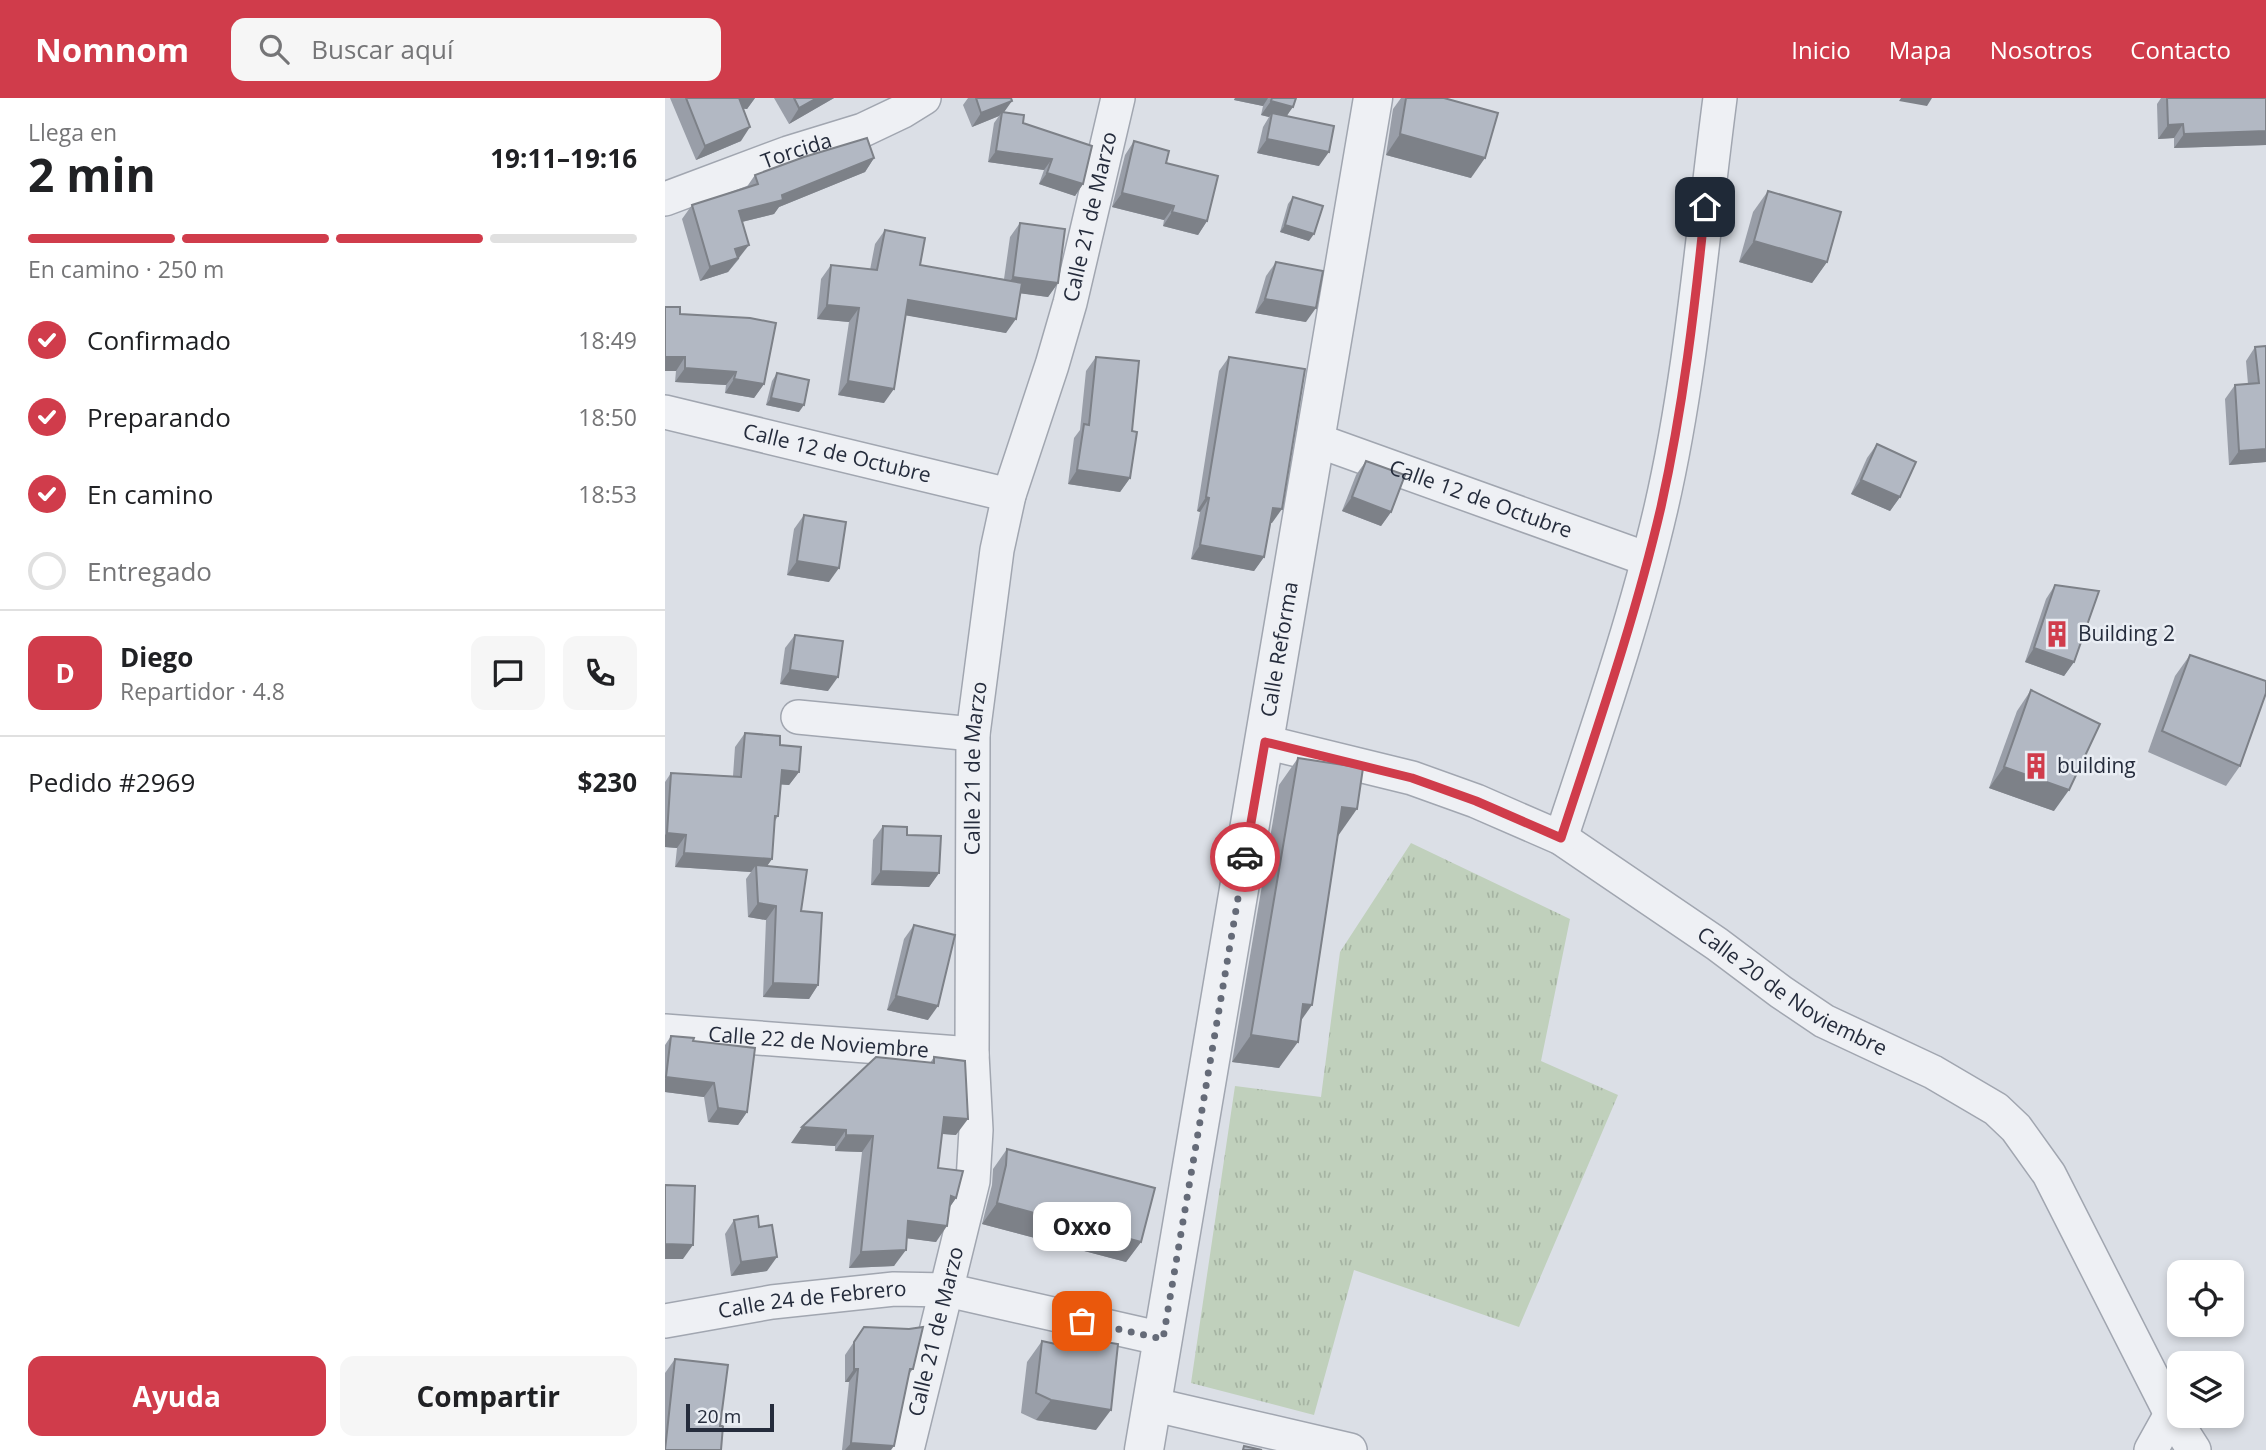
<!DOCTYPE html>
<html lang="es">
<meta charset="utf-8">
<style>
:root{--surface:#fff;--page:#f6f6f6;--text:#202124;--muted:#757577;--line:#e0e0e0;--accent:#d03c4b}
body{margin:0;font-family:"Open Sans",sans-serif;background:var(--page);color:var(--text);height:100vh;display:flex;flex-direction:column;font-size:26px;white-space:nowrap}
*{box-sizing:border-box;margin:0}
p{font-size:23px;color:var(--muted)}
.icon{flex:none;width:38px;height:38px;fill:none;stroke:currentColor;stroke-width:2;stroke-linecap:round;stroke-linejoin:round}
.map{position:relative;flex:1;overflow:hidden}
.side{display:flex;flex-direction:column;background:var(--surface);width:665px}
.side>*{flex:none}
.buttons{position:absolute;left:1502px;top:1162px;display:grid;gap:14px}
.buttons a{display:grid;place-items:center;width:77px;height:77px;border-radius:14px;background:var(--surface);box-shadow:0 4px 10px #0003;font-size:35px}
.scale{position:absolute;left:21px;bottom:18px;width:88px;box-sizing:border-box;padding-left:7px;border:4px solid #252c3c;border-top:0;font-size:19px;line-height:24px;white-space:nowrap;color:#252c3c;-webkit-text-stroke:5px #eaeef4;paint-order:stroke}
.pin{position:absolute;display:grid;place-items:center;width:60px;height:60px;color:#fff;margin:-30px;border-radius:14px;box-shadow:0 4px 10px #0006}
.courier{position:absolute;display:grid;place-items:center;width:70px;height:70px;margin:-35px;border:5px solid #d03c4b;border-radius:50%;background:#fff;color:#222;box-shadow:0 2px 9px #0007}
.bubble{position:absolute;height:49px;border-radius:14px;background:var(--surface);box-shadow:0 4px 10px #0003;font-size:23px;font-weight:700;line-height:49px;text-align:center}
.headline em{font-style:normal;font-weight:700}
.headline div{display:flex;flex-direction:column-reverse}
.headline{display:flex;align-items:center;justify-content:space-between;height:119px;padding:0 28px}
h1{font-size:46px;font-weight:700;line-height:52px}
.bar{display:grid;grid-template-columns:repeat(4,1fr);gap:10px 7px;align-content:center;height:84px;padding:0 28px}
.bar i{height:9px;border-radius:5px;background:var(--line)}
.bar .active{background:var(--accent)}
.bar p{grid-column:span 4}
.line{display:flex;align-items:center;gap:18px;padding:0 28px;border-top:2px solid var(--line)}
.line div{flex:1}
.round{display:grid;place-items:center;flex:none;width:74px;height:74px;border-radius:14px;background:var(--page)}
ol{padding:0 28px;list-style:none}
li{display:flex;align-items:center;gap:21px;height:77px}
li p{margin-inline-start:auto}
li .icon{padding:7px;border-radius:50%;background:var(--accent);color:#fff;stroke-width:4}
li:last-child{color:var(--muted)}
li i{width:38px;height:38px;border:4px solid var(--line);border-radius:50%}
.cta{display:flex;gap:14px;margin-top:auto;padding:14px 28px}
.cta a{flex:1;height:80px;border-radius:14px;background:var(--accent);color:#fff;font-size:28px;font-weight:700;line-height:80px;text-align:center}
.cta a+a{background:var(--page);color:var(--text)}
header{display:flex;align-items:center;gap:42px;box-sizing:border-box;height:98px;padding:0 35px;background:var(--accent);color:#fff}
header strong{font-size:33px}
nav{display:flex;gap:38px;margin-inline-start:auto;font-size:24px}
.search{width:490px;height:63px;background:var(--page);display:flex;align-items:center;gap:18px;box-sizing:border-box;padding:0 24px;border-radius:14px;color:var(--muted);font-size:26px}
main{display:flex;flex:1;min-height:0}
.map>svg:first-child{display:block}
.grass{fill:url(#grass-tufts)}
.lines{fill:none;stroke-linecap:round;stroke-linejoin:round}
.minor-casing{stroke:#a1a6b0;stroke-width:36}
.tertiary-casing{stroke:#a1a6b0;stroke-width:41}
.minor{stroke:#eef0f4;stroke-width:33}
.tertiary{stroke:#eef0f4;stroke-width:38}
.wall{fill:#999ea8}
.shaded-wall{fill:#7d8188}
.building{fill:#b2b8c3;stroke:#7d8188;stroke-width:2}
.done{stroke:#656b78;stroke-width:7;stroke-dasharray:0 12.6}
.route{stroke:#d03c4b;stroke-width:9}
.labels{text-anchor:middle;stroke-width:5;stroke-linejoin:round;paint-order:stroke}
.street-label{font-size:21px;fill:#252c3c;stroke:#eaeef4}
.poi-label{font-size:21px;fill:#252c3c;stroke:#eaeef4;text-anchor:start}
</style>
<header>
<strong>Nomnom</strong>
<div class="search"><svg class="icon" aria-label="search" viewBox="0 0 24 24"><circle cx="10" cy="10" r="6"/><path d="M15 15l6 6"/></svg>Buscar aquí</div>
<nav><a>Inicio</a><a>Mapa</a><a>Nosotros</a><a>Contacto</a></nav>
</header>
<main>
<section class="side">
<div class="headline"><div><h1>2 min</h1><p>Llega en</p></div><em>19:11–19:16</em></div>
<div class="bar"><i class="active"></i><i class="active"></i><i class="active"></i><i></i><p>En camino · 250 m</p></div>
<ol>
<li><svg class="icon" aria-label="check" viewBox="0 0 24 24"><path d="M5 12l5 5 9-10"/></svg>Confirmado<p>18:49</p></li>
<li><svg class="icon" aria-label="check" viewBox="0 0 24 24"><path d="M5 12l5 5 9-10"/></svg>Preparando<p>18:50</p></li>
<li><svg class="icon" aria-label="check" viewBox="0 0 24 24"><path d="M5 12l5 5 9-10"/></svg>En camino<p>18:53</p></li>
<li><i></i>Entregado</li>
</ol>
<div class="line" style="height:126px"><b class="round" style="background:var(--accent);color:#fff">D</b><div><b>Diego</b><p>Repartidor · 4.8</p></div><a class="round"><svg class="icon" aria-label="chat" viewBox="0 0 24 24"><path d="M4 5h16v11H9l-5 4z"/></svg></a><a class="round"><svg class="icon" aria-label="phone" viewBox="0 0 24 24"><path d="M5 4h4l2 5-3 2q2 4 5 5l2-3 5 2v4C11 20 4 13 5 4z"/></svg></a></div>
<div class="line" style="height:91px"><div>Pedido #2969</div><b>$230</b></div>
<div class="cta"><a>Ayuda</a><a>Compartir</a></div>
</section>
<div class="map">
<svg width="1601" height="1352" viewBox="0 0 1601 1352">
<defs>
<pattern id="grass-tufts" width="24" height="20" patternUnits="userSpaceOnUse" patternTransform="scale(1.75)"><rect width="24" height="20" fill="#c0d0bc"/><path d="M3 7l-1-3M5 7V3M7 7l1-3M15 17l-1-3M17 17v-4M19 17l1-3" fill="none" stroke="#a5b3a2"/></pattern>
</defs>
<rect width="100%" height="100%" fill="#dbdfe6"/>
<polygon class="grass" points="746,745 905,821 876,963 953,997 854,1229 689,1172 649,1317 526,1285 570,988 656,999 675,854"/>
<g class="lines">
<defs>
<g id="minor">
<path id="s1" d="M0,101L123,55L198,32L238,13L259,0"/>
<path id="s2" d="M0,314L344,397"/>
<path id="s3" d="M651,342L982,461"/>
<polyline points="133,619 308,636"/>
<path id="s4" d="M600,644L747,680L811,703L896,740L1052,846L1116,894L1159,923L1268,974L1331,1011L1351,1030L1384,1076L1506,1316L1529,1352"/>
<path d="M896,740C932,631 970,522 996,410C1027,275 1037,137 1055,0"/>
<path id="s5" d="M0,933L307,956"/>
<path id="s6" d="M0,1223L107,1204L229,1191L282,1192L498,1241"/>
<polyline points="486,1306 685,1352"/>
<path id="s7" d="M242,1352L308,1083L311,1032L307,956L308,636L332,452L344,397L387,267L405,205L453,0"/>
<polyline points="1486,1352 1506,1316"/>
</g>
<g id="tertiary">
<path id="s8" d="M479,1352L708,0"/>
</g>
</defs>
<use href="#minor" class="minor-casing"/>
<use href="#tertiary" class="tertiary-casing"/>
<use href="#minor" class="minor"/>
<use href="#tertiary" class="tertiary"/>
</g>
<g class="wall">
<polygon points="5,0 90,0 82,11 78,11 76,43 31,62"/>
<polygon points="109,0 169,0 124,26"/>
<polygon points="303,0 346,0 339,14 358,25 418,86 410,98 374,86 379,72 323,64 329,25 334,18 307,29 298,7"/>
<polygon points="570,0 631,0 622,18 654,68 592,55 598,29 604,19 596,17 598,8 569,2"/>
<polygon points="736,0 779,0 806,80 721,57 728,11"/>
<polygon points="1496,0 1601,0 1601,47 1509,50 1509,40 1493,41 1492,6"/>
<polygon points="469,43 501,65 542,123 533,137 498,128 499,122 447,109 460,57"/>
<polygon points="209,60 200,74 114,109 109,116 77,124 74,161 63,174 35,183 17,121 27,107 81,90 90,77"/>
<polygon points="1103,93 1162,164 1147,185 1074,164 1088,114"/>
<polygon points="628,99 644,143 615,134 623,106"/>
<polygon points="355,125 393,185 383,199 355,195 341,235 241,217 219,305 173,297 184,224 152,221 156,181 166,167 205,172 210,146 220,132 255,167 339,181 345,139"/>
<polygon points="611,164 641,224 590,215 601,178"/>
<polygon points="0,209 15,216 99,286 89,300 60,295 61,287 10,284 11,273 0,273"/>
<polygon points="1590,249 1601,364 1564,367 1560,301 1570,287 1583,286 1581,263"/>
<polygon points="431,259 467,333 465,380 455,394 403,386 409,340 415,332 421,273"/>
<polygon points="564,259 607,425 605,425 599,459 589,473 526,461 535,414 532,413 554,273"/>
<polygon points="112,275 134,314 101,307 107,283"/>
<polygon points="1212,346 1235,399 1225,413 1186,396 1202,360"/>
<polygon points="701,363 726,414 716,428 677,413 691,377"/>
<polygon points="139,417 164,484 122,477 129,431"/>
<polygon points="1390,487 1409,564 1399,578 1360,564 1381,501"/>
<polygon points="130,537 163,593 115,586 120,550"/>
<polygon points="1525,557 1575,668 1561,688 1483,654 1510,578"/>
<polygon points="1366,592 1389,713 1324,690 1352,613"/>
<polygon points="80,635 115,647 134,674 124,687 116,686 113,718 110,723 107,761 102,768 136,813 153,887 144,901 98,899 101,822 83,819 81,781 86,774 10,769 12,750 0,749 0,684 6,675 68,678 70,649"/>
<polygon points="633,660 673,738 672,738 636,923 614,970 567,964 614,687"/>
<polygon points="218,728 242,737 274,775 264,789 206,787 208,742"/>
<polygon points="249,827 263,922 222,912 239,841"/>
<polygon points="6,938 28,943 82,1014 73,1027 43,1024 39,999 0,994 0,947"/>
<polygon points="269,959 291,1037 277,1036 273,1070 291,1100 284,1110 271,1144 241,1140 229,1168 184,1170 197,1054 170,1053 170,1048 126,1045 265,965"/>
<polygon points="342,1051 476,1144 461,1164 317,1126 327,1087 328,1071"/>
<polygon points="69,1122 102,1173 66,1178 60,1136"/>
<polygon points="199,1229 248,1271 244,1276 226,1352 177,1352 184,1284 180,1284 180,1257"/>
<polygon points="396,1237 431,1332 371,1322 356,1315 362,1264 377,1243 390,1246"/>
<polygon points="10,1261 55,1328 0,1352 0,1275"/>
</g>
<g class="shaded-wall">
<polygon points="67,0 90,0 82,11 62,8"/>
<polygon points="152,0 169,0 124,26 134,10"/>
<polygon points="570,0 603,0 598,8 569,2"/>
<polygon points="1236,0 1267,0 1262,8 1234,3"/>
<polygon points="347,3 337,17 337,14 334,18 307,29 316,15"/>
<polygon points="606,3 628,9 618,23 607,15 604,19 596,17"/>
<polygon points="1518,26 1509,40 1493,41 1503,27"/>
<polygon points="85,29 76,43 31,62 40,48"/>
<polygon points="1601,33 1601,47 1509,50 1519,36"/>
<polygon points="735,36 820,60 806,80 721,57"/>
<polygon points="602,41 664,54 654,68 592,55"/>
<polygon points="331,53 387,61 379,72 323,64"/>
<polygon points="209,60 200,74 114,109 109,116 64,127 74,113"/>
<polygon points="382,75 418,86 410,98 374,86"/>
<polygon points="457,95 509,108 499,122 447,109"/>
<polygon points="507,114 542,123 533,137 498,128"/>
<polygon points="620,127 649,136 644,143 615,134"/>
<polygon points="1089,143 1162,164 1147,185 1074,164"/>
<polygon points="84,147 63,174 35,183 45,169 70,151"/>
<polygon points="348,179 393,185 383,199 338,193"/>
<polygon points="600,201 651,210 641,224 590,215"/>
<polygon points="243,202 351,221 341,235 233,216"/>
<polygon points="162,207 194,210 184,224 152,221"/>
<polygon points="0,259 20,259 11,273 0,273"/>
<polygon points="20,270 71,274 61,287 10,284"/>
<polygon points="69,281 99,286 89,300 60,295"/>
<polygon points="183,283 229,291 219,305 173,297"/>
<polygon points="106,300 139,307 134,314 101,307"/>
<polygon points="1601,351 1601,364 1564,367 1574,353"/>
<polygon points="412,372 465,380 455,394 403,386"/>
<polygon points="1196,382 1235,399 1225,413 1186,396"/>
<polygon points="541,399 544,400 535,414 532,413"/>
<polygon points="687,399 726,414 716,428 677,413"/>
<polygon points="608,410 617,411 607,425 598,424"/>
<polygon points="535,447 599,459 589,473 526,461"/>
<polygon points="132,463 174,470 164,484 122,477"/>
<polygon points="1369,550 1409,564 1399,578 1360,564"/>
<polygon points="125,572 173,579 163,593 115,586"/>
<polygon points="1339,669 1404,692 1389,713 1324,690"/>
<polygon points="117,672 134,674 124,687 107,686"/>
<polygon points="677,709 692,711 673,738 658,736"/>
<polygon points="2,735 21,737 12,750 0,749 0,737"/>
<polygon points="19,755 107,761 97,775 91,767 86,774 10,769"/>
<polygon points="216,773 274,775 264,789 206,787"/>
<polygon points="93,805 111,808 101,822 83,819"/>
<polygon points="108,885 153,887 144,901 98,899"/>
<polygon points="231,898 273,908 263,922 222,912"/>
<polygon points="638,906 647,907 628,934"/>
<polygon points="586,937 633,944 614,970 567,964"/>
<polygon points="1,979 49,985 39,999 0,994 0,981"/>
<polygon points="53,1010 82,1014 73,1027 43,1024"/>
<polygon points="279,1019 303,1021 291,1037 268,1035"/>
<polygon points="137,1029 181,1032 170,1048 126,1045"/>
<polygon points="181,1037 208,1038 197,1054 170,1053"/>
<polygon points="286,1098 291,1100 280,1116"/>
<polygon points="332,1105 476,1144 461,1164 317,1126"/>
<polygon points="243,1123 282,1128 271,1144 232,1139"/>
<polygon points="0,1146 28,1147 18,1161 0,1161"/>
<polygon points="241,1152 229,1168 184,1170 196,1154"/>
<polygon points="112,1159 102,1173 66,1178 76,1164"/>
<polygon points="189,1271 193,1271 184,1284 180,1284"/>
<polygon points="386,1302 446,1312 431,1332 371,1322"/>
<polygon points="186,1345 229,1348 226,1352 180,1352"/>
</g>
<g class="building">
<polygon points="21,0 74,0 85,29 40,48"/>
<polygon points="129,0 152,0 134,10"/>
<polygon points="311,0 346,0 347,3 316,15"/>
<polygon points="607,0 631,0 628,9 606,3"/>
<polygon points="741,0 779,0 833,15 820,60 735,36"/>
<polygon points="1502,0 1601,0 1601,33 1519,36 1518,26 1503,27"/>
<polygon points="337,14 359,17 358,25 427,48 418,86 382,75 387,61 331,53"/>
<polygon points="607,15 669,28 664,54 602,41"/>
<polygon points="202,40 209,60 117,97 118,102 74,113 84,147 70,151 73,160 45,169 27,107 93,86 90,77 139,59"/>
<polygon points="469,43 504,53 501,65 553,78 542,123 507,114 509,108 457,95"/>
<polygon points="1103,93 1176,114 1162,164 1089,143"/>
<polygon points="628,99 658,108 649,136 620,127"/>
<polygon points="355,125 400,131 393,185 348,179"/>
<polygon points="220,132 260,140 255,167 357,185 351,221 243,202 229,291 183,283 194,210 162,207 166,167 212,172"/>
<polygon points="611,164 658,173 651,210 600,201"/>
<polygon points="0,209 15,209 15,216 85,220 111,225 99,286 69,281 71,274 20,270 20,259 0,259"/>
<polygon points="1601,248 1601,351 1574,353 1570,287 1594,285 1590,249"/>
<polygon points="431,259 474,263 467,333 472,334 465,380 412,372 419,326 424,327"/>
<polygon points="564,259 640,271 617,411 608,410 599,459 535,447 544,400 541,399"/>
<polygon points="112,275 144,282 139,307 106,300"/>
<polygon points="1212,346 1251,364 1235,399 1196,382"/>
<polygon points="701,363 740,377 726,414 687,399"/>
<polygon points="139,417 181,424 174,470 132,463"/>
<polygon points="1390,487 1434,493 1409,564 1369,550"/>
<polygon points="130,537 178,543 173,579 125,572"/>
<polygon points="1525,557 1601,583 1601,595 1575,668 1497,633"/>
<polygon points="1366,592 1435,626 1404,692 1339,669"/>
<polygon points="80,635 115,638 115,647 136,649 134,674 117,672 113,718 110,718 107,761 19,755 21,737 2,735 6,675 76,679"/>
<polygon points="633,660 698,670 692,711 677,709 647,907 638,906 633,944 586,937"/>
<polygon points="218,728 242,729 242,737 276,738 274,775 216,773"/>
<polygon points="91,767 142,772 136,813 157,815 153,887 108,885 111,808 93,805"/>
<polygon points="249,827 290,837 273,908 231,898"/>
<polygon points="6,938 29,940 28,943 90,950 82,1014 53,1010 49,985 1,979"/>
<polygon points="211,959 269,965 269,959 300,963 303,1021 279,1019 273,1070 298,1073 291,1100 286,1098 282,1128 243,1123 241,1152 196,1154 208,1038 181,1037 181,1032 137,1029"/>
<polygon points="342,1051 490,1090 476,1144 332,1105 341,1067"/>
<polygon points="0,1087 30,1088 28,1147 0,1146"/>
<polygon points="93,1118 94,1129 107,1127 112,1159 76,1164 69,1122"/>
<polygon points="199,1229 244,1231 258,1229 248,1271 245,1271 229,1348 186,1345 193,1271 189,1271 189,1244"/>
<polygon points="396,1237 453,1246 446,1312 386,1302 371,1295 377,1243 395,1247"/>
<polygon points="10,1261 63,1267 55,1328 58,1328 56,1352 0,1352"/>
<polygon points="579,1348 597,1352 578,1352"/>
</g>
<g class="lines">
<polyline class="done" points="417,1223 498,1241 580,759"/>
<path class="route" d="M580,759L600,644L747,680L811,703L896,740C932,630 970,521 996,409C1018,310 1030,209 1040,109"/>
</g>
<defs>
<symbol id="building-bare" viewBox="-9 -9 18 18"><path d="M-4-6H4V6H1V3H-1V6H-4ZM-2.5-4.3h1.7v1.8h-1.7ZM.8-4.3h1.7v1.8H.8ZM-2.5-1h1.7V.8h-1.7ZM.8-1h1.7V.8H.8Z" fill="#d03c4b" stroke="#eaeef4" stroke-width="2.5" paint-order="stroke"/></symbol>
</defs>
<g fill-rule="evenodd">
<use href="#building-bare" x="1373" y="517" width="38" height="38"/>
<use href="#building-bare" x="1352" y="649" width="38" height="38"/>
</g>
<g class="labels">
<g class="street-label">
<text dy="7" stroke="none"><textPath href="#s1" startOffset="140">Torcida</textPath></text>
<text dy="7" stroke="none"><textPath href="#s7" startOffset="1256">Calle 21 de Marzo</textPath></text>
<text dy="7" stroke="none"><textPath href="#s2" startOffset="177">Calle 12 de Octubre</textPath></text>
<text dy="7" stroke="none"><textPath href="#s3" startOffset="175">Calle 12 de Octubre</textPath></text>
<text dy="7" stroke="none"><textPath href="#s8" startOffset="812">Calle Reforma</textPath></text>
<text dy="7" stroke="none"><textPath href="#s7" startOffset="690">Calle 21 de Marzo</textPath></text>
<text dy="7" stroke="none"><textPath href="#s4" startOffset="590">Calle 20 de Noviembre</textPath></text>
<text dy="7" stroke="none"><textPath href="#s5" startOffset="154">Calle 22 de Noviembre</textPath></text>
<text dy="7" stroke="none"><textPath href="#s6" startOffset="149">Calle 24 de Febrero</textPath></text>
<text dy="7" stroke="none"><textPath href="#s7" startOffset="122">Calle 21 de Marzo</textPath></text>
</g>
<g class="poi-label">
<text x="1413" y="543">Building 2</text>
<text x="1392" y="675">building</text>
</g>
</g>
</svg>
<div class="buttons">
<a><svg class="icon" aria-label="locate" viewBox="0 0 24 24"><circle cx="12" cy="12" r="6"/><path d="M12 2v4M12 18v4M2 12h4M18 12h4"/></svg></a>
<a><svg class="icon" aria-label="layers" viewBox="0 0 24 24"><path d="M12 4l9 5-9 5-9-5zM3 14l9 5 9-5"/></svg></a>
</div>
<div class="scale">20 m</div>
<div class="pin" style="left:417px;top:1223px;background:#ea580c"><svg class="icon" aria-label="bag" viewBox="0 0 24 24"><path d="M5 8h14l-1 12H6zM9 8a3 3 0 0 1 6 0"/></svg></div>
<div class="pin" style="left:1040px;top:109px;background:#1f2937"><svg class="icon" aria-label="home" viewBox="0 0 24 24"><path d="M3 11l9-7 9 7M6 9v11h12V9"/></svg></div>
<div class="courier" style="left:580px;top:759px"><svg class="icon" aria-label="car" viewBox="0 0 24 24"><path d="M5 17H2v-5l4-1 3-4h7l3 4 3 1v5h-3M9 17h6M6 11h13"/><circle cx="7" cy="17" r="2"/><circle cx="17" cy="17" r="2"/></svg></div>
<div class="bubble" style="left:368px;top:1104px;width:98px">Oxxo</div>
</div>
</main>
